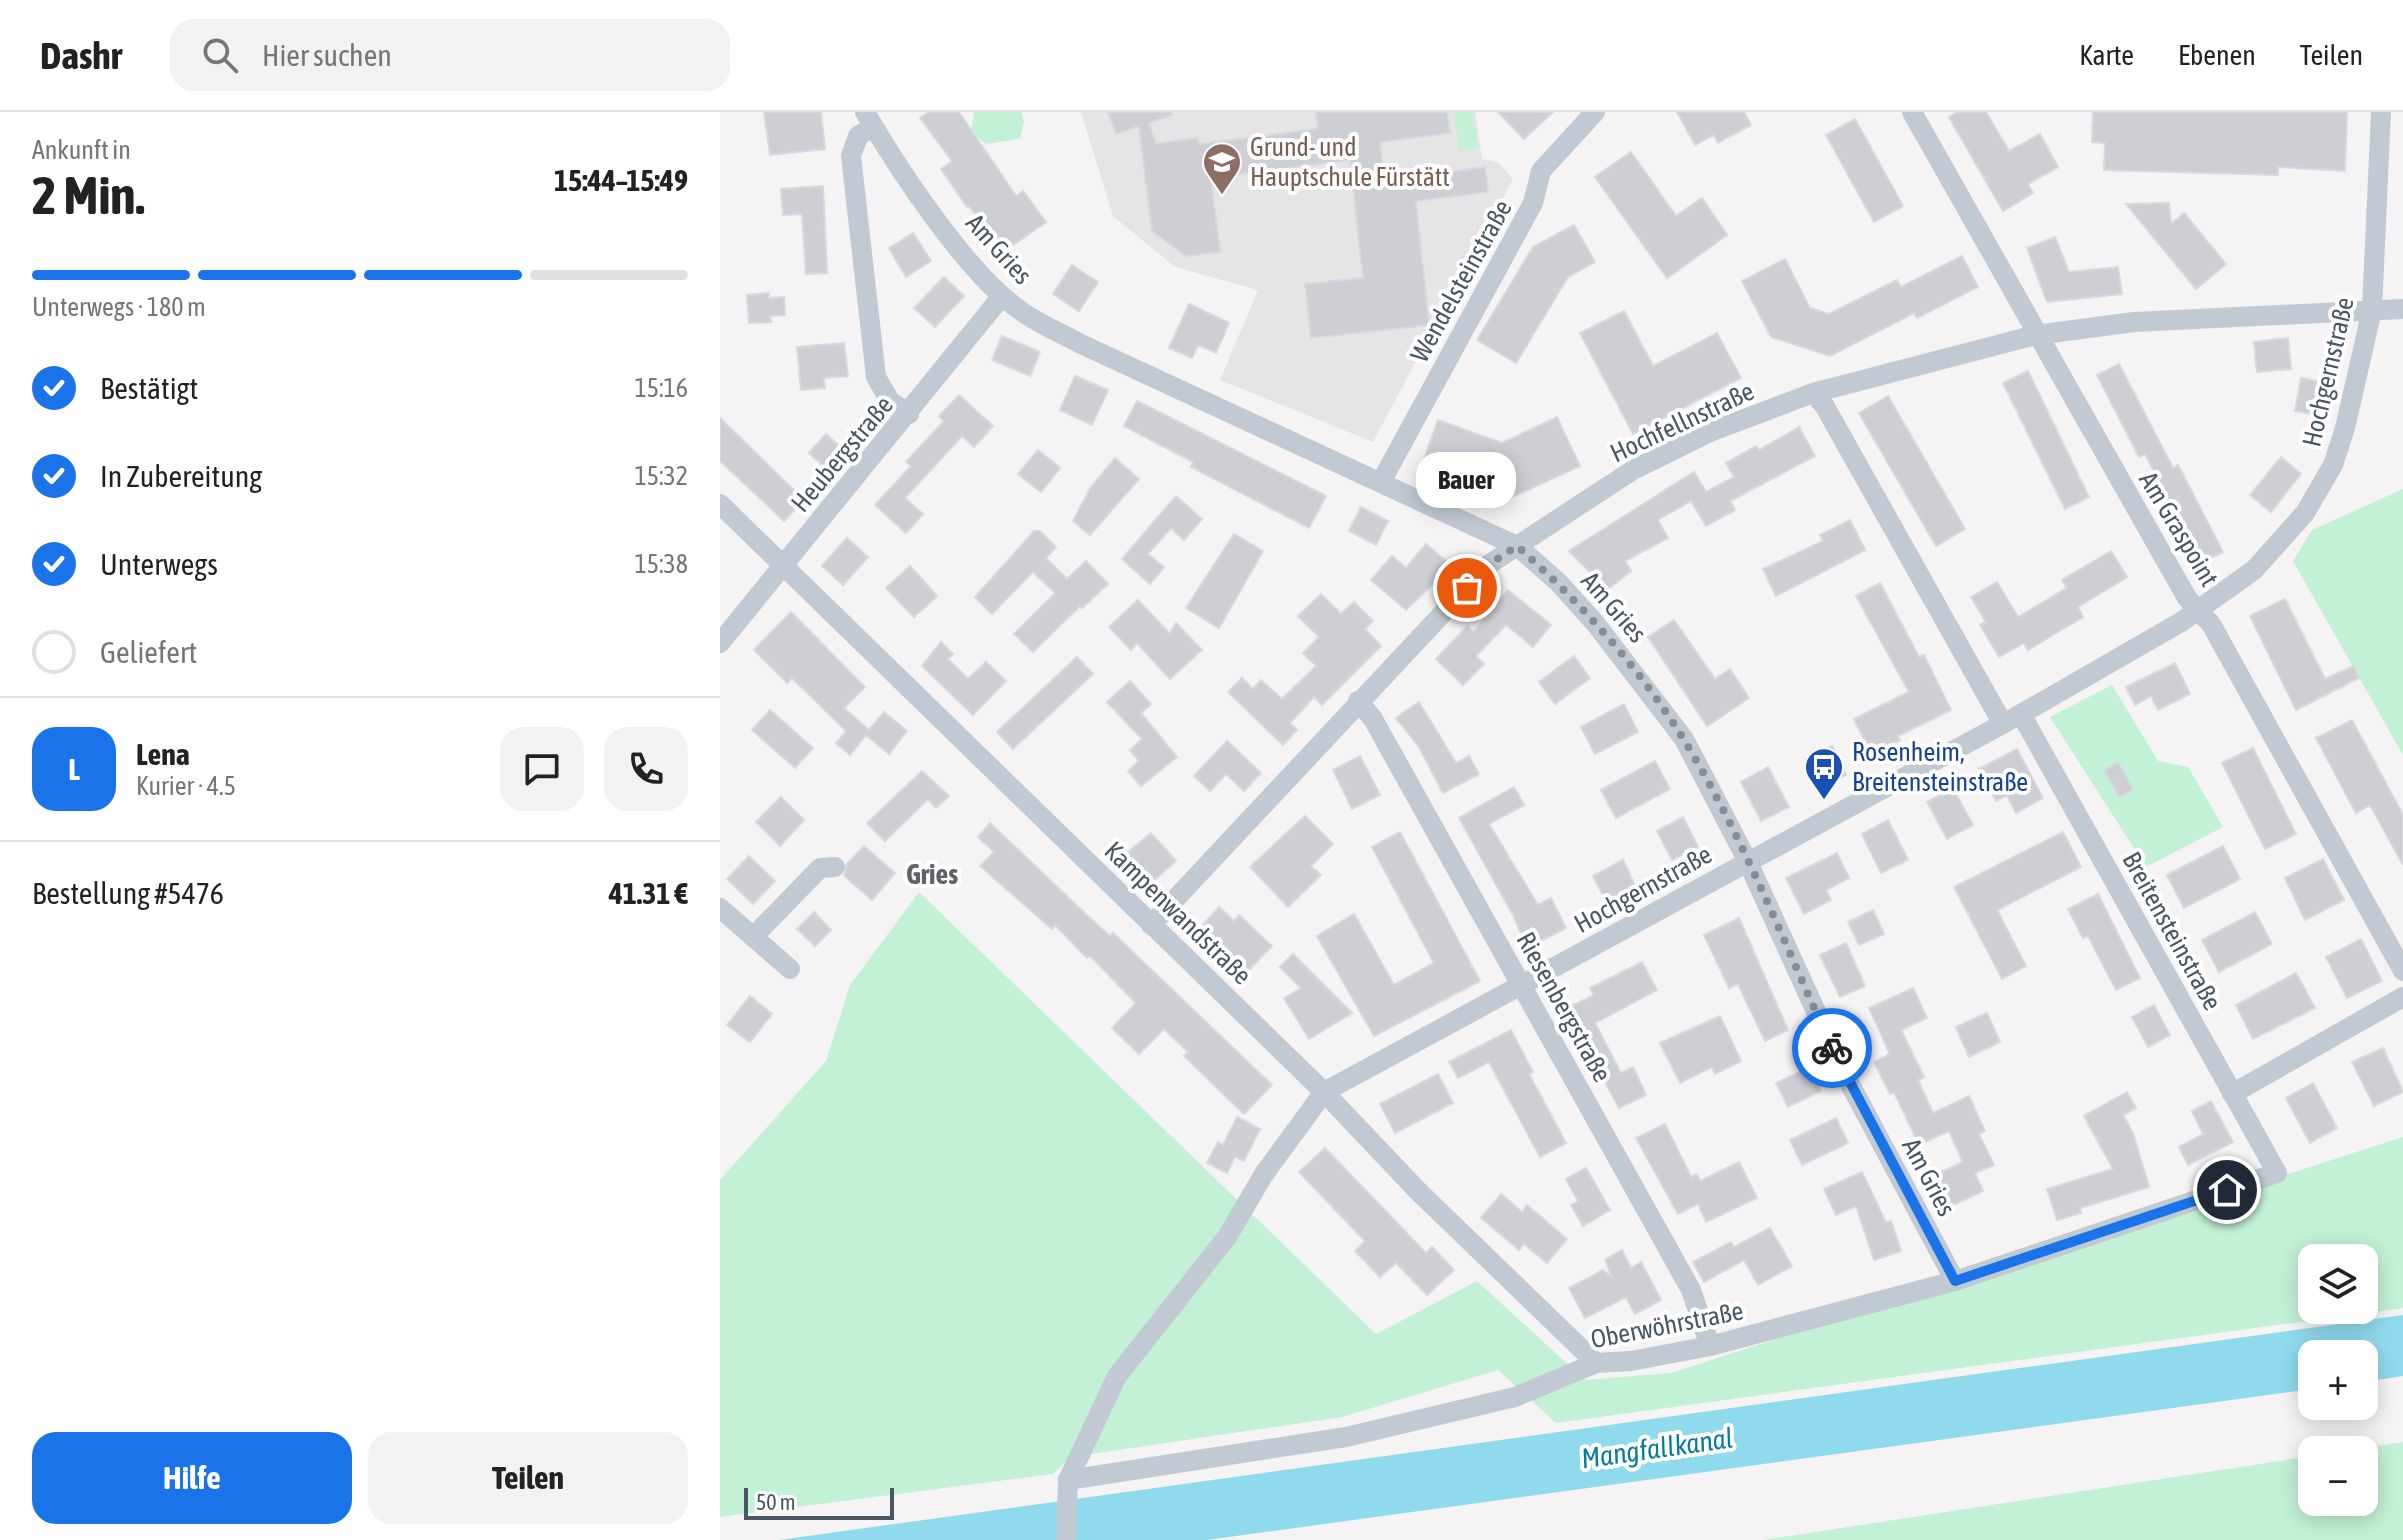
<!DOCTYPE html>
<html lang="de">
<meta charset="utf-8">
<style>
:root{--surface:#fff;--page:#f2f2f2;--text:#222;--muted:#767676;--line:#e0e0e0;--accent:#1a73e8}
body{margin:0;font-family:"Asap Condensed",sans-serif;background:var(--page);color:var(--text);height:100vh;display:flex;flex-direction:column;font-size:30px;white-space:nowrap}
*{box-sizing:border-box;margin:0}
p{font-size:26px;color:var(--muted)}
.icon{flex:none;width:44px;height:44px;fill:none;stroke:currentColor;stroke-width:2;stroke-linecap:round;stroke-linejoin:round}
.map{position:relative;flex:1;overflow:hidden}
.drawer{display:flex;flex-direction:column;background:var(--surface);width:720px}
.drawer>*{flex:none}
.fabs{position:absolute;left:1578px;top:1132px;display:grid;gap:16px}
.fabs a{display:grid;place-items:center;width:80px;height:80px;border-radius:16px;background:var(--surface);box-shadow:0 4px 20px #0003;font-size:40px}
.scale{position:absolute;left:24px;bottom:20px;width:150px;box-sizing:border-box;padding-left:8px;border:4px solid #4a5661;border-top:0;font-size:22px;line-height:28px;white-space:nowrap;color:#4a5661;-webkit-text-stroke:6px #fff;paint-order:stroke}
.pin{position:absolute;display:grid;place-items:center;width:68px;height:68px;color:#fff;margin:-34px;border:4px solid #fff;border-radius:50%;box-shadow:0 2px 8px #0007}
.courier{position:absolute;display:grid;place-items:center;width:80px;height:80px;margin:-40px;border:6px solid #1a73e8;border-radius:50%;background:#fff;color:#222;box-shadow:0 2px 10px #0007}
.bubble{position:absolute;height:56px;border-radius:24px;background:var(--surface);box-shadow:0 4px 20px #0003;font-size:26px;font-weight:700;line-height:56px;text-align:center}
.headline em{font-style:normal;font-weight:700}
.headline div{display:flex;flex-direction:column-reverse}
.headline{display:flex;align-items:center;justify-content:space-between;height:136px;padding:0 32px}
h1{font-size:52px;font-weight:700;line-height:60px}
.bar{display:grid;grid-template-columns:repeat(4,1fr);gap:12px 8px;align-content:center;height:96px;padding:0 32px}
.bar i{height:10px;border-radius:6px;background:var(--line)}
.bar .current{background:var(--accent)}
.bar p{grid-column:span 4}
.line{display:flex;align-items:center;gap:20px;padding:0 32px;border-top:2px solid var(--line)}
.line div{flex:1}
.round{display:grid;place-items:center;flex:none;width:84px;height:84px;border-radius:24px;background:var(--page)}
ol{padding:0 32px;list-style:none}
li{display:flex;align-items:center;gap:24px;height:88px}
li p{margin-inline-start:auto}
li .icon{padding:8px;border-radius:50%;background:var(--accent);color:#fff;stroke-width:4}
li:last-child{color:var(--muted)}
li i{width:44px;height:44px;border:4px solid var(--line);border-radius:50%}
.cta{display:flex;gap:16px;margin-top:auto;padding:16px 32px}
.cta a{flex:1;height:92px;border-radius:24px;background:var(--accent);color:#fff;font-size:32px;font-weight:700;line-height:92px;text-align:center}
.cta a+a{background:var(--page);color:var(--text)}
header{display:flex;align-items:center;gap:48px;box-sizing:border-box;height:112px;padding:0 40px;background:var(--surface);border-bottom:2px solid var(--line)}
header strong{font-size:38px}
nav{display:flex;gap:44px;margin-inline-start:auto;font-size:28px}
.search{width:560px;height:72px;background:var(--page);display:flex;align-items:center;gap:20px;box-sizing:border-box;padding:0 28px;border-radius:24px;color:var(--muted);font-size:30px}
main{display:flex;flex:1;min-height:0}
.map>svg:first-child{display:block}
.education{fill:#e6e4e5}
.green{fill:#c3f1d5;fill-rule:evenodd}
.water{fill:#90daee}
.building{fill:#cdcfd5;stroke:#d7d9de;stroke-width:2}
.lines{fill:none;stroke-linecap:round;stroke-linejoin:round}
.minor{stroke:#c1cad2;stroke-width:20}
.done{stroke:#868d94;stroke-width:8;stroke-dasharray:0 14.4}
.route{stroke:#1a73e8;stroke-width:10}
.labels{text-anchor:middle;stroke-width:8;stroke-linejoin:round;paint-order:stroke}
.education-label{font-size:26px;fill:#785e54;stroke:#fff;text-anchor:start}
.street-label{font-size:26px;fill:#4a5661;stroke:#fff}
.transit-label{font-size:26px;fill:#164399;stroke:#fff;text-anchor:start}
.neighbourhood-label{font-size:28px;font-weight:bold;fill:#5f6368;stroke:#fff}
.water-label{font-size:28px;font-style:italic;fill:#0c7c9b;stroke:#fff}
</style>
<header>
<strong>Dashr</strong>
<div class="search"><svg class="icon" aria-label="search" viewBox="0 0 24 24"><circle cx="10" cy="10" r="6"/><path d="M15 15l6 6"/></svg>Hier suchen</div>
<nav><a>Karte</a><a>Ebenen</a><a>Teilen</a></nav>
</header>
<main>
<section class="drawer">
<div class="headline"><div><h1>2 Min.</h1><p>Ankunft in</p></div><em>15:44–15:49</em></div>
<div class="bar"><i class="current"></i><i class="current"></i><i class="current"></i><i></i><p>Unterwegs · 180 m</p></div>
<ol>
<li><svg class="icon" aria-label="check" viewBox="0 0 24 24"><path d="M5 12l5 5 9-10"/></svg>Bestätigt<p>15:16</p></li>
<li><svg class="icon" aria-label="check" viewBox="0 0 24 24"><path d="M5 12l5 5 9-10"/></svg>In Zubereitung<p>15:32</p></li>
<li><svg class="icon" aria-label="check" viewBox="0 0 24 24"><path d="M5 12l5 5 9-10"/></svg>Unterwegs<p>15:38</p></li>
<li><i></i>Geliefert</li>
</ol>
<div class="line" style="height:144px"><b class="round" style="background:var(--accent);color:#fff">L</b><div><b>Lena</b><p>Kurier · 4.5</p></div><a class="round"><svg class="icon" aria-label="chat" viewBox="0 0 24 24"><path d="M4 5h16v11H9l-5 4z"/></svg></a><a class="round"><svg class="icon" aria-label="phone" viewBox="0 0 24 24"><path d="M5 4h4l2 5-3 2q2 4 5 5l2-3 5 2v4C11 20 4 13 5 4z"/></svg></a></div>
<div class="line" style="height:104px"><div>Bestellung #5476</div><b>41.31 €</b></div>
<div class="cta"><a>Hilfe</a><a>Teilen</a></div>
</section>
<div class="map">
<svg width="1683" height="1428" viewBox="0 0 1683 1428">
<rect width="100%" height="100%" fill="#f5f3f3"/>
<polygon class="education" points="361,0 755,0 762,47 778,50 793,67 653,330 500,268 538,178 455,155 393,104"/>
<g class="green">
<polygon points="254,0 301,0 304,9 300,27 266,32 251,20"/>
<polygon points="734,0 752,0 758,37 739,39"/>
<polygon points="1683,377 1683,643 1573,449 1592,418"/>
<polygon points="1392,573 1438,649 1468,655 1503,715 1426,755 1330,605"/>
<path d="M199,780L656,1222L757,1169L865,1268L951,1261L1683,1025V1196L836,1311L778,1258L622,1305L351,1345L333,1362L0,1405V1068L106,949L130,873ZM1592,1146H1644V1198H1592Z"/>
<polygon points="1683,1330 1683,1428 1043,1428 1592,1344 1592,1390 1644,1390 1644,1338 1632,1338"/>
</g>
<polygon class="water" points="1683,1203 1683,1264 1644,1270 1644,1242 1592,1242 1592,1277 487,1428 59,1428"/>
<g class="building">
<polygon points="44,0 101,0 105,37 50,43"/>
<polygon points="209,0 239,0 296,84 303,79 326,110 283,140 268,119 271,116 265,116 249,94 247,95 221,57 232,49 200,6"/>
<polygon points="388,0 452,0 452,3 429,11 436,32 478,26 479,32 598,17 596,0 727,0 730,21 660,30 664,62 692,59 693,65 765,55 768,80 696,89 709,213 591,226 585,172 643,166 630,48 491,66 500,140 466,144 432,119 419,14 396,22"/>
<polygon points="778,0 833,0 804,27"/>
<polygon points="957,0 1024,0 1031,13 998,31 994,23 975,33"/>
<polygon points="1237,0 1266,0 1289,39 1320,22 1338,55 1308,72 1313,81 1283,99 1229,5"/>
<polygon points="1373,0 1627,0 1625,59 1558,55 1558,63 1384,58 1385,31 1372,30"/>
<polygon points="1135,7 1183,94 1154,110 1106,23"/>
<polygon points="911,40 956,104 982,86 1007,123 947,166 875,65"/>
<polygon points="103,74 107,161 86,162 82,102 63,103 61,77"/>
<polygon points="1449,91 1451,112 1464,101 1506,152 1476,177 1406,92"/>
<polygon points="854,113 875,150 848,165 796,251 757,228 813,135"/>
<polygon points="193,121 211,149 186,165 169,136"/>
<polygon points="1335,125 1349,160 1398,155 1402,182 1327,190 1307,136"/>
<polygon points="1242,144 1258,175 1197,206 1194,201 1110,244 1051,225 1022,169 1065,147 1090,196 1109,202 1177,168 1181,175"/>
<polygon points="352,153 378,170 359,199 333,182"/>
<polygon points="224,165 244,184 215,215 194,196"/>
<polygon points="49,181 49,186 64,185 65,203 50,204 51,210 29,211 27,183"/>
<polygon points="469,192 509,211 496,241 478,233 472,246 449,236"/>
<polygon points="904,199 933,254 997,221 1021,266 913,322 860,221"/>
<polygon points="282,224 320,240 310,264 272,248"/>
<polygon points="1568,226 1571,257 1537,260 1534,230"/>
<polygon points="124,231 128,264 104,266 105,276 81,278 77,235"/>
<polygon points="1399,252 1453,356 1458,353 1503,440 1481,451 1425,342 1419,345 1377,263"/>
<polygon points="1308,259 1369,385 1345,397 1283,271"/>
<polygon points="355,264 388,278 372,313 340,298"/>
<polygon points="1581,266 1612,272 1606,305 1575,299"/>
<polygon points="239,283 273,314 254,335 242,324 185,386 203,402 186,421 155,393 191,354 186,350 224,309 219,304"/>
<polygon points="1168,284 1245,417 1216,434 1139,301"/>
<polygon points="417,289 606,384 589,416 471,355 473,350 404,314"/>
<polygon points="837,305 860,354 788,387 701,356 718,308 782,331"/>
<polygon points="0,306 84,388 64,409 0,349"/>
<polygon points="1079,315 1095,344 1010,389 1015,398 986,414 971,389 938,408 948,426 905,449 911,459 887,478 849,439 974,360 986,380 1014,365 1006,351 1036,334 1039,338"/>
<polygon points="106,322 124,338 107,357 89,341"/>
<polygon points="318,338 340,356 321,380 298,362"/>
<polygon points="1561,345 1581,362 1551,400 1530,383"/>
<polygon points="395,346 419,367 370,423 353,409 371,375"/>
<polygon points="456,384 482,407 464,428 451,416 428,442 444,455 430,472 402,447"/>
<polygon points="641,395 668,409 656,433 629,419"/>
<polygon points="1130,408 1145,438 1056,484 1043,457 1103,429 1100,423"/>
<polygon points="314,419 320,419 336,435 326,446 347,467 366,449 388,472 362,496 360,494 313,540 294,522 335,481 313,460 272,502 255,485"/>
<polygon points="514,422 543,439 499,516 466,496"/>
<polygon points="127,426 148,445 123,473 102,454"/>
<polygon points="706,432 732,454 686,498 651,468 672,444 686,456"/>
<polygon points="1391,439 1407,465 1358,495 1363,505 1308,538 1304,531 1279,545 1260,513 1266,510 1251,485 1277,470 1298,505 1347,476 1342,468"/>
<polygon points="190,454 217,484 194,505 166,476"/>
<polygon points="1160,471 1199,545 1204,543 1231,598 1178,624 1180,628 1151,642 1134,607 1189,580 1136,484"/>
<polygon points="788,478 831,513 813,535 786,513 756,544 764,552 743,573 716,547 747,514 754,520"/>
<polygon points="601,482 621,502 634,490 653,509 645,517 661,534 602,593 594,585 570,611 577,618 563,633 508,580 522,566 533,577 541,568 562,587 596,554 583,541 599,525 578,504"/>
<polygon points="1565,487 1605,567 1633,554 1639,566 1576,598 1530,504"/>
<polygon points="418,488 450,522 456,511 482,538 450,567 417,531 411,538 389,515"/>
<polygon points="71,500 145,575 124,596 149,618 164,600 187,619 169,642 146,623 130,643 116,631 126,619 72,566 67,571 34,538"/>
<polygon points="954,508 995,567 1010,557 1029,586 987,614 928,525"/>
<polygon points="221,530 233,542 228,547 248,567 266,550 286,569 253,603 202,554"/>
<polygon points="854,544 870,566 835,592 819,570"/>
<polygon points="357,545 373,562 293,637 277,620"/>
<polygon points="1455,551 1470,582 1438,598 1431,584 1415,593 1406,575"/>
<polygon points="410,569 431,592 421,601 457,645 421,674 408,659 419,649 410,638 422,627 387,590"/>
<polygon points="699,590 736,651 749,644 759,662 723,681 699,635 676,606"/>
<polygon points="904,592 918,620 875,642 861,615"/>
<polygon points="50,598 93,636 75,656 32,618"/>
<polygon points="1632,608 1683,703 1683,753 1650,693 1636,701 1596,626"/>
<polygon points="507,629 541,661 524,679 506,662 490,679 474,664"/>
<polygon points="1112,634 1126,663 1101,676 1086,647"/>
<polygon points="1533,636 1576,722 1545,737 1502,651"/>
<polygon points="1297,637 1323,686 1296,701 1287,683 1276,689 1259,657"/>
<polygon points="640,644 660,683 632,697 613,658"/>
<polygon points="935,649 950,677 896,706 881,678"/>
<polygon points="1398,650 1413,677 1399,685 1384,658"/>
<polygon points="1048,655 1069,695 1041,709 1021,670"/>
<polygon points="202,659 229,684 216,696 208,687 165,729 147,711"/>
<polygon points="794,675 804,693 769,712 818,793 831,786 846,816 807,836 794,805 739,706"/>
<polygon points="1233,676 1253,713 1227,727 1207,690"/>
<polygon points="61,685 84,708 60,734 36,710"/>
<polygon points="585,704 613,732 591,754 601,763 568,795 530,755"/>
<polygon points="963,705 978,735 952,748 937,719"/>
<polygon points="1168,708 1188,748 1161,761 1142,722"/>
<polygon points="270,711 372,808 390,824 393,821 552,973 524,1002 464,944 468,940 444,917 419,942 392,916 416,891 370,844 367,846 335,813 332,817 260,754 274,740 258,725"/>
<polygon points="680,720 760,869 654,924 597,824 634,802 674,873 714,851 652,735"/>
<polygon points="1343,720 1361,755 1277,798 1306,854 1282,867 1234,775"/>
<polygon points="431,721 456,749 431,771 405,743"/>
<polygon points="144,734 175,761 152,788 124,764 127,752"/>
<polygon points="1503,734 1520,767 1464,796 1447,763"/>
<polygon points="1117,741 1129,766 1106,778 1111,788 1084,802 1066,766"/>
<polygon points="29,744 55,769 33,792 7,767"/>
<polygon points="1603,747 1624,788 1585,808 1565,766"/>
<polygon points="903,748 918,780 889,795 873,764"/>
<polygon points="1378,782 1420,866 1396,878 1368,824 1363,826 1348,797"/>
<polygon points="499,795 514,809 519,803 552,834 525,862 493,832 489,836 474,823"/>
<polygon points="1153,798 1164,822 1139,833 1128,810"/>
<polygon points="94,800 111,818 95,834 77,817"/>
<polygon points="1535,800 1552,832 1499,860 1482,828"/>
<polygon points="1019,806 1068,918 1045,929 1018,872 1009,876 984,823"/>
<polygon points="1641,827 1662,869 1627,886 1606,845"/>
<polygon points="1126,831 1145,874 1120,885 1100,843"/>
<polygon points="573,842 632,901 589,927 564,886 581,876 560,855"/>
<polygon points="922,850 937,878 875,911 901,961 913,955 926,983 899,996 845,897 874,883 870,876"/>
<polygon points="1576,861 1595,896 1533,927 1516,893"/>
<polygon points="1193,876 1207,906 1181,918 1204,965 1198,968 1213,1001 1249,984 1265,1019 1259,1022 1274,1053 1255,1061 1263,1079 1227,1096 1212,1064 1243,1050 1229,1019 1199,1033 1174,980 1170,982 1154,950 1170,942 1149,896"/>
<polygon points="30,884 52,902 30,930 7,913"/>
<polygon points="1434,893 1450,923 1428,935 1412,905"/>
<polygon points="1267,901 1280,930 1249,945 1236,915"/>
<polygon points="1000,904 1021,949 995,962 992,955 960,971 940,931"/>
<polygon points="791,918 813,960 809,962 846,1031 820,1045 769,950 738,966 729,950"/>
<polygon points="1663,936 1683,980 1654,994 1632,950"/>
<polygon points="1090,955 1101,979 1068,995 1056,971"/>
<polygon points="718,962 733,991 675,1021 660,992"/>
<polygon points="1593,971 1617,1016 1590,1031 1566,986"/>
<polygon points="1407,980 1416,996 1403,1003 1413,1021 1429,1075 1360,1096 1361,1101 1337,1108 1327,1077 1393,1057 1364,1004"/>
<polygon points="1491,989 1513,1030 1468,1053 1459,1035 1483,1022 1472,999"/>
<polygon points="517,1005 540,1017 524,1049 515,1045 507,1061 487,1051 498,1030 503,1033"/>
<polygon points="1116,1006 1128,1031 1082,1053 1070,1028"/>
<polygon points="945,1012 971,1065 977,1062 980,1069 1019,1050 1037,1086 986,1110 978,1092 958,1102 916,1026"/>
<polygon points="605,1036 706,1141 712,1135 734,1158 707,1183 676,1151 660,1165 635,1139 645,1129 579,1060"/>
<polygon points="866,1056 890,1098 863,1114 851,1093 858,1089 846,1067"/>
<polygon points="1142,1060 1166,1111 1171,1109 1181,1139 1154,1148 1136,1094 1116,1103 1104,1077"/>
<polygon points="781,1082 802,1100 807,1093 847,1127 827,1151 804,1132 799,1138 761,1106"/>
<polygon points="1050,1116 1072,1154 1038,1173 1024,1148 984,1170 973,1150 1011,1130 1014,1135"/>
<polygon points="902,1138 911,1156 921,1150 941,1188 915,1202 906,1185 865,1206 849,1176 883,1158 892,1165 885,1148"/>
</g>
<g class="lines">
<g class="minor">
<path d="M145,0C178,57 248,163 301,199C319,212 341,221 361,232L797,434L838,470L875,511L964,627L1027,748L1123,959L1235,1169"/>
<polyline points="1192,0 1467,486 1491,512 1683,859"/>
<polyline points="153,15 138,24 131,44 156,265 170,289 189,302"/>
<polyline points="1093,281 1104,293 1283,612"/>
<polyline points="661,370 813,91 821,59 875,0"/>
<polyline points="0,392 604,980 698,1079 876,1251"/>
<polyline points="0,531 282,184"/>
<polyline points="638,589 653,607 971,1178 990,1234"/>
<polyline points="0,796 70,857"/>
<polyline points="431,813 768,453 913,358 990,320 1093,281 1316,223 1414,210 1683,197"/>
<polyline points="33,825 100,756 115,755"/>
<polyline points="1512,982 1683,885"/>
<polyline points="348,1368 626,1325 795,1285 876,1251 911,1249 990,1234 1235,1169 1557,1061 1301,602"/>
<polyline points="346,1428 348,1368 397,1264 507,1125 544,1062 604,980 1301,602 1461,510 1534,458 1585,401 1613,353 1625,316 1652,198 1661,0"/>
</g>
</g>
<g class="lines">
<path class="done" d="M747,476L768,453L797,434C860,490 919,555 964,628C1023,724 1065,833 1112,936"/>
<polyline class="route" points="1112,936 1235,1169 1507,1078"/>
</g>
<defs>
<symbol id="school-pin" viewBox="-11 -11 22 30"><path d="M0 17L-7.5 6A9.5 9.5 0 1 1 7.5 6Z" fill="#8d6e63" stroke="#fff"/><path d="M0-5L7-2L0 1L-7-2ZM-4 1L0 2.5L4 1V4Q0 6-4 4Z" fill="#fff"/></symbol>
<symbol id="bus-pin" viewBox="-11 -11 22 30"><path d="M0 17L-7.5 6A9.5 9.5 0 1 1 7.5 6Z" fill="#1a4fb4" stroke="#fff"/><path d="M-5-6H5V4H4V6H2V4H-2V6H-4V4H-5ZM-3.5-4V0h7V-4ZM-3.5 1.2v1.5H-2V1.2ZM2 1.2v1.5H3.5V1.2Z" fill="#fff"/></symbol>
</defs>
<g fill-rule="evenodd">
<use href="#school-pin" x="480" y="28" width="44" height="60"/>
<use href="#bus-pin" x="1082" y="633" width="44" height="60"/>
</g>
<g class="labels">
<g class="education-label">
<text x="530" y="44">Grund- und<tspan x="530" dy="30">Hauptschule Fürstätt</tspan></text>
</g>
<g class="street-label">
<text transform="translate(279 137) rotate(48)" y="9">Am Gries</text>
<text transform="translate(741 169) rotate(-61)" y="9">Wendelsteinstraße</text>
<text transform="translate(1608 260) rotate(-77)" y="9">Hochgernstraße</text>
<text transform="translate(962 310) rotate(-25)" y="9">Hochfellnstraße</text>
<text transform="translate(122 342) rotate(-50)" y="9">Heubergstraße</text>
<text transform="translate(1459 417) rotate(59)" y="9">Am Graspoint</text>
<text transform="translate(894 495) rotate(49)" y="9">Am Gries</text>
<text transform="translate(923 777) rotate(-29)" y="9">Hochgernstraße</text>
<text transform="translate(458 801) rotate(44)" y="9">Kampenwandstraße</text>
<text transform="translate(1452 819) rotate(61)" y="9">Breitensteinstraße</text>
<text transform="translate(844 895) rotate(61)" y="9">Riesenbergstraße</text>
<text transform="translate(1209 1065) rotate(62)" y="9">Am Gries</text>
<text transform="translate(947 1213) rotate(-11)" y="9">Oberwöhrstraße</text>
</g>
<g class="transit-label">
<text x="1132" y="649">Rosenheim,<tspan x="1132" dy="30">Breitensteinstraße</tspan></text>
</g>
<g class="neighbourhood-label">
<text x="212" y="772">Gries</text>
</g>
<g class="water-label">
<text transform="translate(937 1336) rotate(-8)" y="10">Mangfallkanal</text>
</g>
</g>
</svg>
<div class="fabs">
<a><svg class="icon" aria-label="layers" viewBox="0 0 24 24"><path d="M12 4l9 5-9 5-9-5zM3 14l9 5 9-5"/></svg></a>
<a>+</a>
<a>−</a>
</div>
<div class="scale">50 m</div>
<div class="pin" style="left:747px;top:476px;background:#ea580c"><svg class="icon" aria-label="bag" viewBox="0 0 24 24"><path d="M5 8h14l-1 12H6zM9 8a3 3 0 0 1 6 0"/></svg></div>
<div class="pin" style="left:1507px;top:1078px;background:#1f2937"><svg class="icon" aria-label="home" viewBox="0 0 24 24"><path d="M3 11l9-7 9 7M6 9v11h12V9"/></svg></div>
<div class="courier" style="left:1112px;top:936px"><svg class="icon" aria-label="bike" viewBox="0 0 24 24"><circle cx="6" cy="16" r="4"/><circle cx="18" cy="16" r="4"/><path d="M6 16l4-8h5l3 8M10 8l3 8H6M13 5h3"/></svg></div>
<div class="bubble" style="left:696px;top:340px;width:100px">Bauer</div>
</div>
</main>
